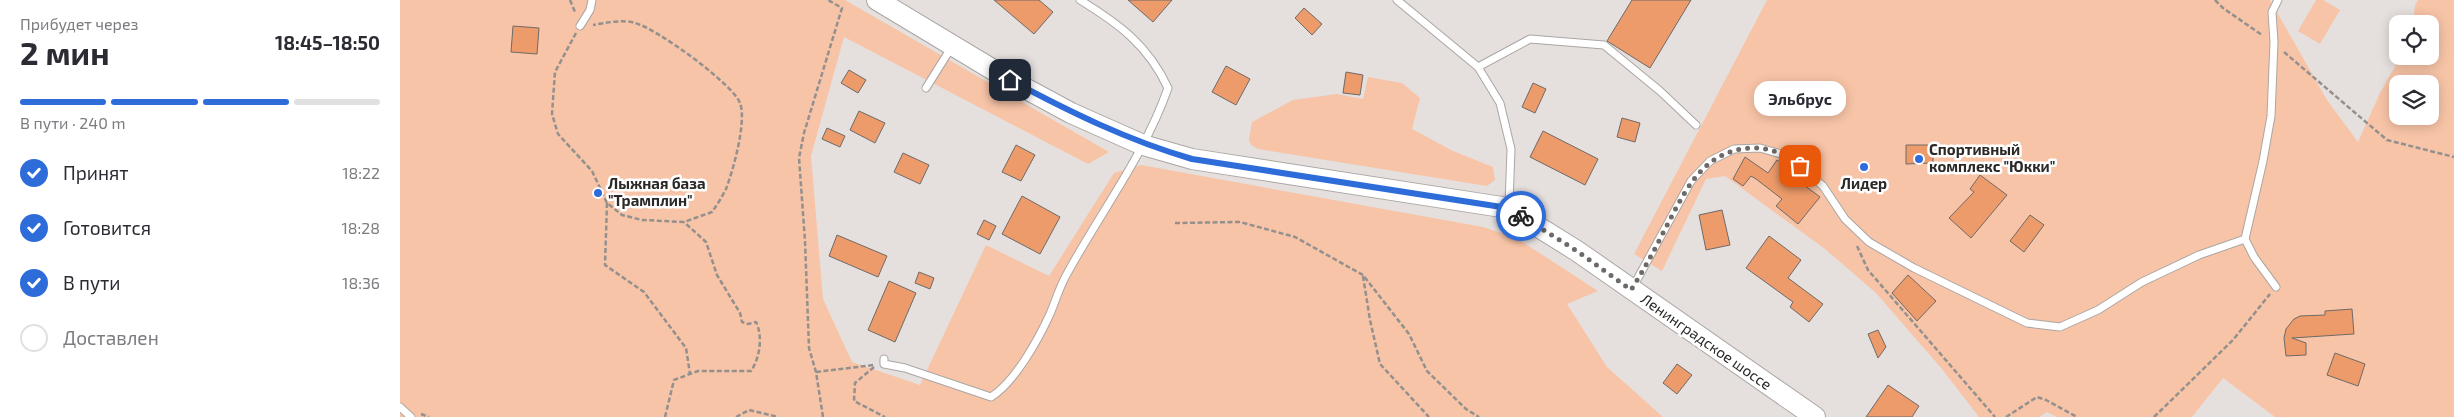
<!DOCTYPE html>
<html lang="ru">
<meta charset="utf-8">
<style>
:root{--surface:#fff;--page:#f7f7f7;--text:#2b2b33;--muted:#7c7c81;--line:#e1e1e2;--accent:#2e6cda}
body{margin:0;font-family:"Exo 2",sans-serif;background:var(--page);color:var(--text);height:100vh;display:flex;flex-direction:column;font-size:19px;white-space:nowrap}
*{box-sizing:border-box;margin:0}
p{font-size:16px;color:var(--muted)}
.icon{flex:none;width:28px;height:28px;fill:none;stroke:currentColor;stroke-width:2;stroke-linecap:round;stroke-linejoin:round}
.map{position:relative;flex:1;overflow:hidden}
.side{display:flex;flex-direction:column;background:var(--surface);width:400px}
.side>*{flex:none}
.controls{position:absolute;left:1989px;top:15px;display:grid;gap:10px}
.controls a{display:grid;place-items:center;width:50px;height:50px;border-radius:10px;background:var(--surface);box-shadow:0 2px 12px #0003;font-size:25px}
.pin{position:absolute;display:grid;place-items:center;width:42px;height:42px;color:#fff;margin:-21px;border-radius:10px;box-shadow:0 2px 8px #0006}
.courier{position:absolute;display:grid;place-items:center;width:50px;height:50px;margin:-25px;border:4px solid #2e6cda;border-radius:50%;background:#fff;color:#222;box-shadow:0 1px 6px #0007}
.bubble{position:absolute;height:35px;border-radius:15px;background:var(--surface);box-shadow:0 2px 12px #0003;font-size:16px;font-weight:700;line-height:35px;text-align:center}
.summary em{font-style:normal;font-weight:700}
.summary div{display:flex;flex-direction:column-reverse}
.summary{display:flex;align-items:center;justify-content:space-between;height:85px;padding:0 20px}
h1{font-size:32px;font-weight:700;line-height:38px}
.bar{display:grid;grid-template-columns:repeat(4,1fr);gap:8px 5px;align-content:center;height:60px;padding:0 20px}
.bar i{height:6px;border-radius:4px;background:var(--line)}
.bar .selected{background:var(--accent)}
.bar p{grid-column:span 4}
ol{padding:0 20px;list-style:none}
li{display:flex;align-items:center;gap:15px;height:55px}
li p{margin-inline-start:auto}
li .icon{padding:5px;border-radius:50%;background:var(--accent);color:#fff;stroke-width:4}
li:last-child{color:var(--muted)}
li i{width:28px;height:28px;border:2px solid var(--line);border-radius:50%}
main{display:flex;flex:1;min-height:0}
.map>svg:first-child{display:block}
.green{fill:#f8c4a7;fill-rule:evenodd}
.building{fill:#ed9b6a;stroke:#6e6a68}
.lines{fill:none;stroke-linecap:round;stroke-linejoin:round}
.service-casing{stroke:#aba6a4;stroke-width:9}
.secondary-casing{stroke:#aba6a4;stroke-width:22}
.path{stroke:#93908e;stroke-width:2.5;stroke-dasharray:5 2.5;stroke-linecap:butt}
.service{stroke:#fff;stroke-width:7}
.secondary{stroke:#fff;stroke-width:20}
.done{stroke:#6c6967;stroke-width:5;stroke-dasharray:0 9}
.route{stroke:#2e6cda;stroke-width:6}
.poi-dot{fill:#2e6cda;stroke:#fff;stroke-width:2}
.labels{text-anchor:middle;stroke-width:5;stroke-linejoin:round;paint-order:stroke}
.poi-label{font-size:15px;font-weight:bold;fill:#2b2928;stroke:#fff;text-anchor:start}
.street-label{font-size:15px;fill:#2b2928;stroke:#fff}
</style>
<main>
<section class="side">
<div class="summary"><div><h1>2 мин</h1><p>Прибудет через</p></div><em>18:45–18:50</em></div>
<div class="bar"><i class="selected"></i><i class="selected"></i><i class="selected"></i><i></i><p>В пути · 240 m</p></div>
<ol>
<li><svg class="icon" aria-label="check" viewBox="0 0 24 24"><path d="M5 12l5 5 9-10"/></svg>Принят<p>18:22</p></li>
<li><svg class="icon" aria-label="check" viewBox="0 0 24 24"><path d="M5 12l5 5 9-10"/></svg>Готовится<p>18:28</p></li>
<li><svg class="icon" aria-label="check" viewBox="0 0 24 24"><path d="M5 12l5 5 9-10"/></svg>В пути<p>18:36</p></li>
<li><i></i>Доставлен</li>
</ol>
</section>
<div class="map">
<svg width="2054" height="417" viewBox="0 0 2054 417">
<rect width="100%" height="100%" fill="#e5e0dd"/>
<g class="green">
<polygon points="0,0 445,0 709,152 688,164 444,37 411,156 423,299 452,362 520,385 586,245 649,276 714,173 741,165 1083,227 1118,239 1198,291 1167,304 1207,367 1263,417 0,417"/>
<path d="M1367,0H1870L1927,100L1958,142L1980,93L2001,56H2030V24H2013L2015,5L2018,0H2054V417H1875L1823,378L1792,417H1657L1647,412L1639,417H1579L1542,369L1476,293L1425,249L1325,176L1306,179L1262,271L1234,254ZM1998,84H2030V116H1998Z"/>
<polygon points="1916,0 1923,0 1940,10 1920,44 1898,31"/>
<polygon points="968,77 1002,83 1020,98 1012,129 1053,151 1093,167 1095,180 1087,186 858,149 851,145 849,139 852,122 893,100 937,94 963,99"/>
</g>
<g class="building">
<polygon points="594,0 639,0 653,12 634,34"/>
<polygon points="728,0 772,0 753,22"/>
<polygon points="1232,0 1291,0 1250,68 1207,41"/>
<polygon points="904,8 922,24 912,35 895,18"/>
<polygon points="113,26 139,28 137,54 111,52"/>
<polygon points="826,66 850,79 836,105 812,92"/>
<polygon points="449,70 466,80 458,93 441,83"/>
<polygon points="946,72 963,75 960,95 943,93"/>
<polygon points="1133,83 1146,89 1135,113 1122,107"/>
<polygon points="459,111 485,123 475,143 450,130"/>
<polygon points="1222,118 1240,123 1235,142 1217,137"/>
<polygon points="427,128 445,136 440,147 422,139"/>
<polygon points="1143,131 1198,159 1185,185 1130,157"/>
<polygon points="616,145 635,155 621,181 602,172"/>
<polygon points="1506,145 1533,145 1533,163 1506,164"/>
<polygon points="503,153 529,165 520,184 494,172"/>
<polygon points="1345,157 1368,173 1377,160 1398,176 1396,179 1420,197 1398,224 1376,206 1382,199 1356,179 1351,176 1343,186 1333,179"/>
<polygon points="1580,175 1607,195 1571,238 1549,218 1574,192 1570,189"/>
<polygon points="622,196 660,217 640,254 602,234"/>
<polygon points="1322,210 1330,245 1306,250 1299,215"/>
<polygon points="1630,215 1644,225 1624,252 1610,241"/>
<polygon points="584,220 596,226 589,240 577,234"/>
<polygon points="437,235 487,256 478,277 429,256"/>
<polygon points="1369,236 1401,260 1388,278 1423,304 1409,322 1390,307 1393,302 1346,268"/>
<polygon points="519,272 534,278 530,289 515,283"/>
<polygon points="1508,275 1536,301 1517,321 1492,293"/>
<polygon points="489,281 516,293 495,342 468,330"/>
<polygon points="1952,309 1954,334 1892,338 1906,343 1906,355 1886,356 1884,338 1886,329 1894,319 1900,316 1925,315 1925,311"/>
<polygon points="1478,330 1486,347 1478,358 1468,334"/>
<polygon points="1935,353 1965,364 1958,386 1927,375"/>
<polygon points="1277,364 1292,375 1277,394 1263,383"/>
<polygon points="1488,385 1519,406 1512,417 1466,417"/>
</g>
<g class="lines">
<defs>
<g id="service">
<polyline points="997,0 1078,67 1100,103 1111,149 1109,205"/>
<polyline points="180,26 190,10 192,0"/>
<polyline points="1078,67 1130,39 1204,45 1260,91 1296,125"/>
<polyline points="526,88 551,48"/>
<polyline points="1233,287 1291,181 1310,161 1334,149 1360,148 1388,156 1423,186 1445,219 1469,242 1514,268 1627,323 1660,327 1698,310 1742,282 1799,255 1845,239"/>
<polyline points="1876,287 1854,257 1845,239 1863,161 1871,116 1874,42 1872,12 1878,0"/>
<path d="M484,359V364L505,368L591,397C615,382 638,340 650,314C656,300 660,285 668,272C702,210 745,154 768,88C748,45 719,24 680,0"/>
<polyline points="0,407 11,417"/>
</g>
<polyline id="secondary" points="477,0 610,80 671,113 743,145 792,159 1108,208 1177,251 1415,417"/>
</defs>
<use href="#service" class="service-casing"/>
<use href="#secondary" class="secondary-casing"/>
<g class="path">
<polyline points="170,0 175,12"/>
<polyline points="1815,0 1823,8 1862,35"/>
<path d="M176,33L155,72L152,114L158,134L192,171L207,203L222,215L242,220L284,222L312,212C317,205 322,197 326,189C333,171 347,121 340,103C333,84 256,28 235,23C223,19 205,23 193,25"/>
<polyline points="1884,52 1987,140 2054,157"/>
<polyline points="207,203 205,265 244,292 286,348 290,374"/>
<polyline points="775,223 840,222 895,237 963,275 1009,334 1027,371 1066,409 1079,417"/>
<polyline points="1457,246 1468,270 1595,417"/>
<polyline points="963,276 970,320 980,364 1029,417"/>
<polyline points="474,367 455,383 454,401 485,417"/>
<polyline points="416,372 474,365"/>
<polyline points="21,414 29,417"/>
<path d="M265,417L274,380L298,371H351C360,358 363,336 356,322L348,324L342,322L340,313L317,275L306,242L284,222"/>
<polyline points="336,417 349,410 378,417"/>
<polyline points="423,417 416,372 409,348 405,241 399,158 404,133 442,8 428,0"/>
<polyline points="1606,417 1637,397 1646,400 1677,417"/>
<polyline points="1754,417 1833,340 1870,294"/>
</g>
<use href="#service" class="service"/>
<use href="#secondary" class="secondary"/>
</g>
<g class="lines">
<path class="done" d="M1121,216L1177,251L1231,290C1243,271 1253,253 1263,233C1284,194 1300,151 1351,148C1369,147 1386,154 1400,166"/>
<path class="route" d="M610,80C670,112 727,140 792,159L1108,208L1121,216"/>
</g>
<g class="poi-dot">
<circle cx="1519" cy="159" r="5"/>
<circle cx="1464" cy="167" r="5"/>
<circle cx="198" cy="193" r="5"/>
</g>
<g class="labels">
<g class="poi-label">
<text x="1529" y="155">Спортивный<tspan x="1529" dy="17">комплекс "Юкки"</tspan></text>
<text x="208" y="189">Лыжная база<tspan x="208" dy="17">"Трамплин"</tspan></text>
<text x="1464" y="189" text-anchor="middle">Лидер</text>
</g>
<g class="street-label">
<text transform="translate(1306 342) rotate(35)" y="5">Ленинградское шоссе</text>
</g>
</g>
</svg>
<div class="controls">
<a><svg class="icon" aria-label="locate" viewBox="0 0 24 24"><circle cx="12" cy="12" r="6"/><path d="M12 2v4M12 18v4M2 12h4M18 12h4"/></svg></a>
<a><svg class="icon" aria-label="layers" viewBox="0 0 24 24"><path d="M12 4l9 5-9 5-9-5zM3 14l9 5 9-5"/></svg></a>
</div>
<div class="pin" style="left:1400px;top:166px;background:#ea580c"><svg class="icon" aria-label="bag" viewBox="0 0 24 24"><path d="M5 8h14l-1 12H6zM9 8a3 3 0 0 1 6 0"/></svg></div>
<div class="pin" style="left:610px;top:80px;background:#1f2937"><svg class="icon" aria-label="home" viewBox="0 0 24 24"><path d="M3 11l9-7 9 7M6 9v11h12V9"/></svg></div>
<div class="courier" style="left:1121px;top:216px"><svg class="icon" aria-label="bike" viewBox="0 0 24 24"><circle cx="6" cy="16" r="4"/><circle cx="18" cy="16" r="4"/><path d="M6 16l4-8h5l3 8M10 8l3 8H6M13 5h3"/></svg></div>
<div class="bubble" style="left:1354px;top:81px;width:92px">Эльбрус</div>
</div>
</main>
